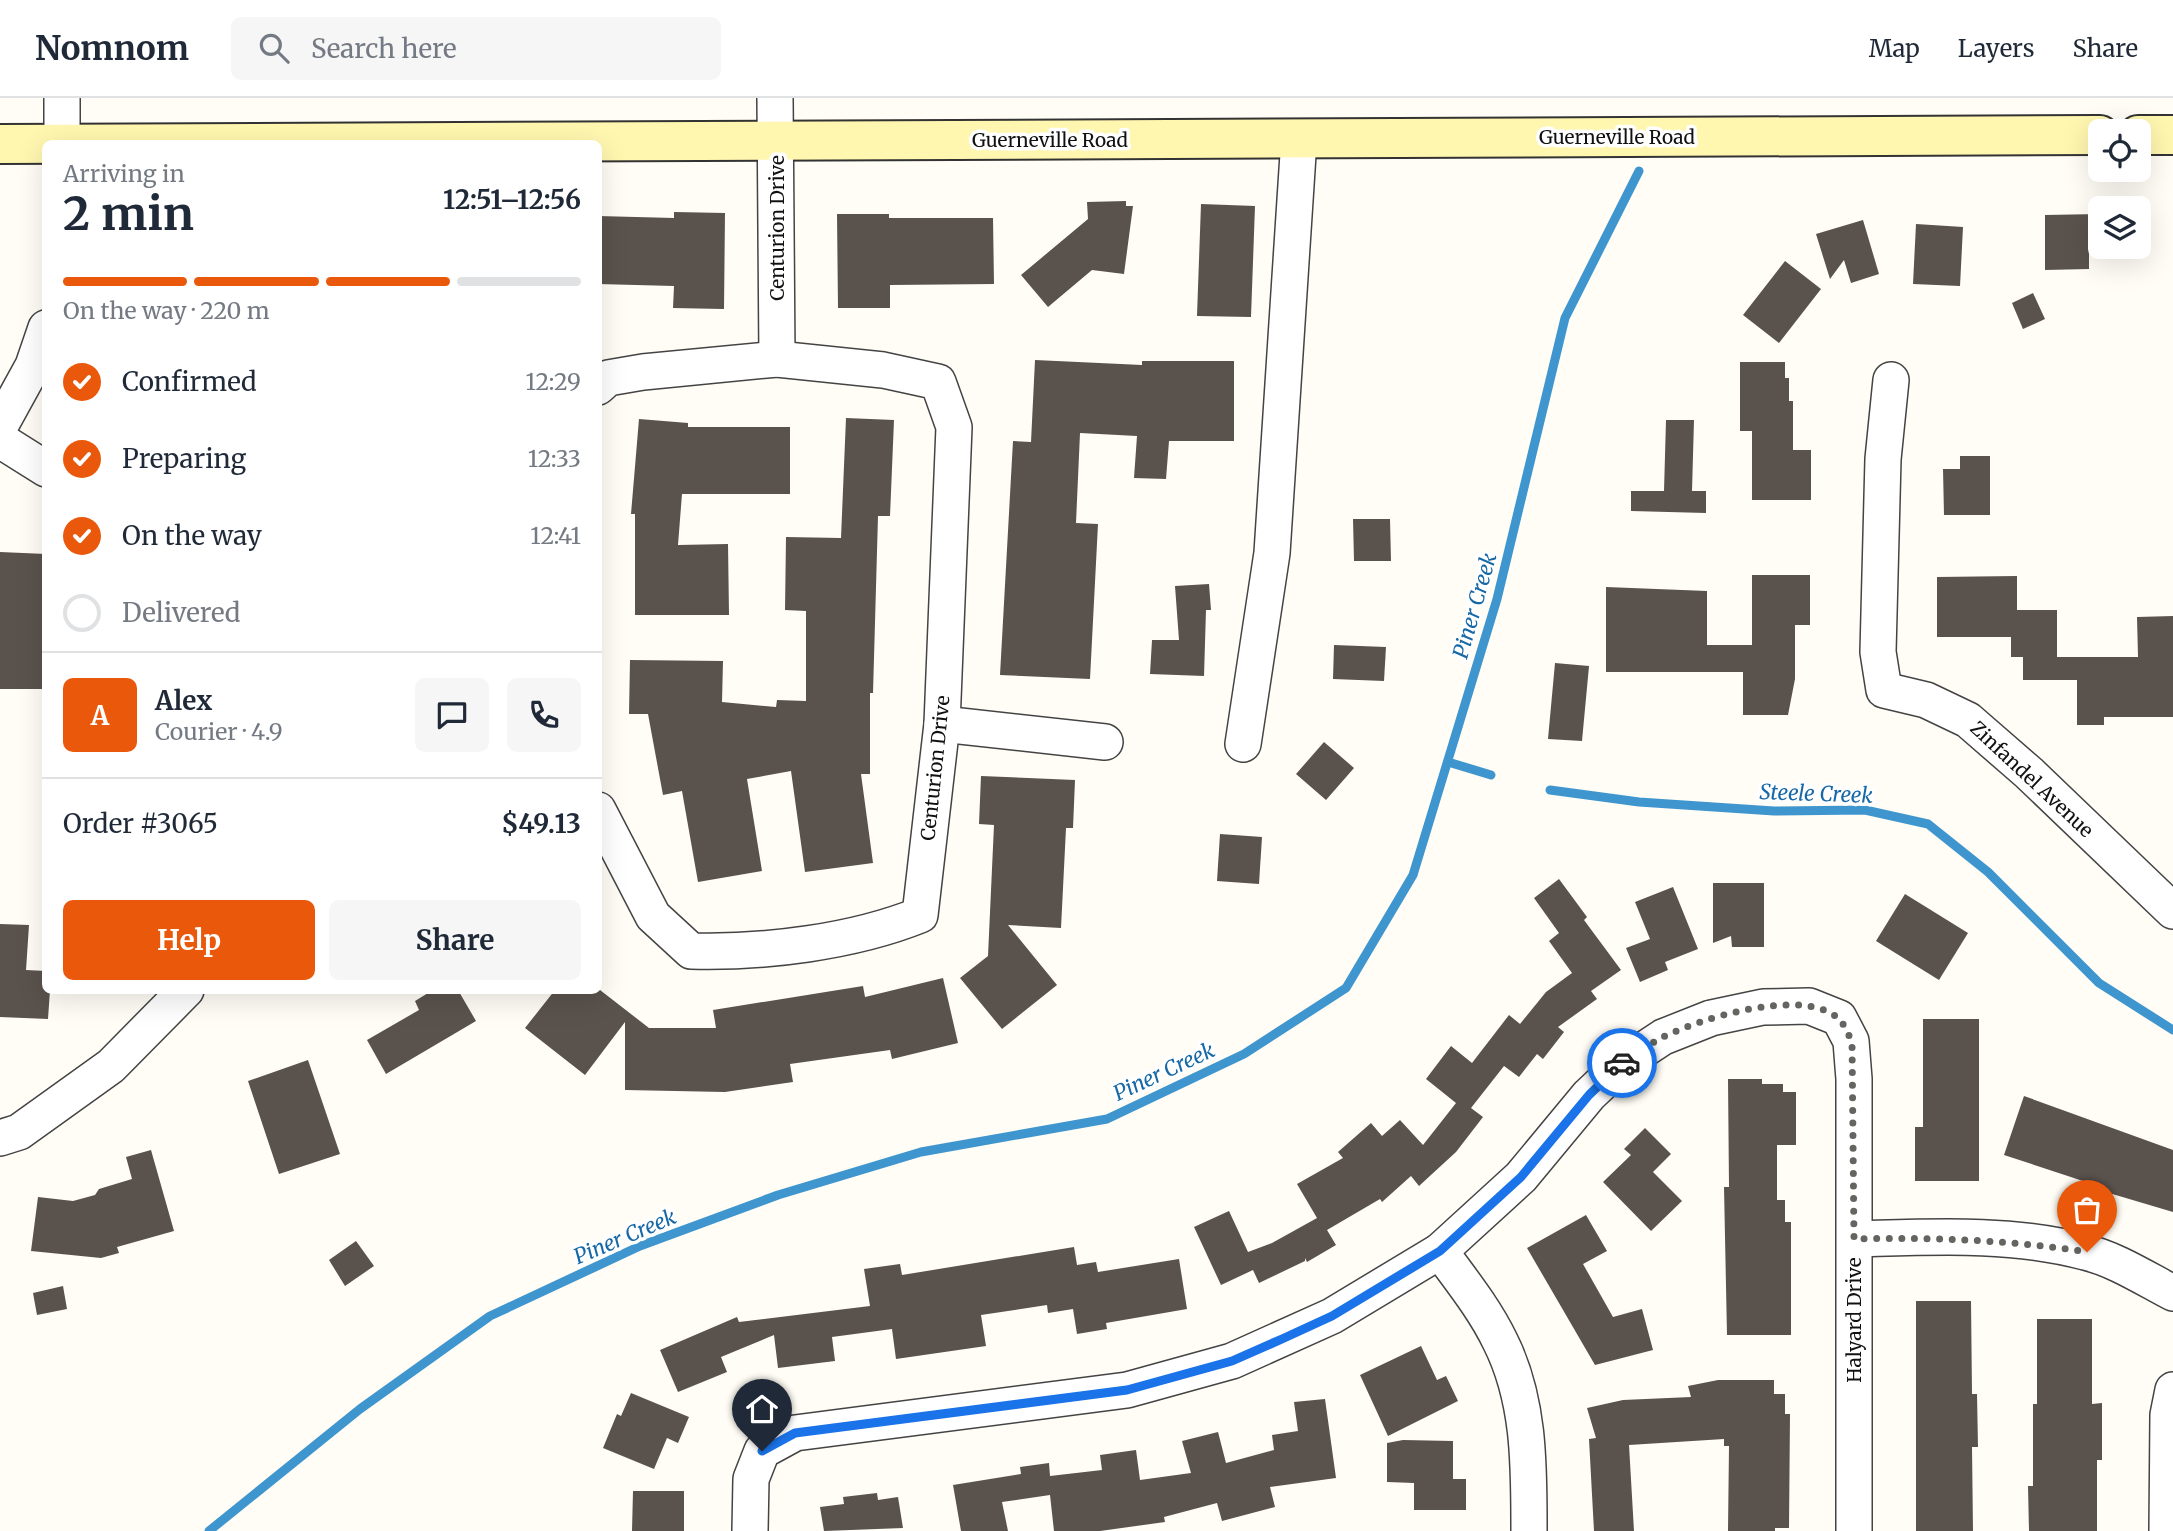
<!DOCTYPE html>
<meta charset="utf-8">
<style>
:root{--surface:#fff;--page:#f6f6f7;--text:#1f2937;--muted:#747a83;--line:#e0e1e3;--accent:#ea580c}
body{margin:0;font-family:Merriweather,serif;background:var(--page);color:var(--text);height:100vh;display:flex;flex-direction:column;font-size:26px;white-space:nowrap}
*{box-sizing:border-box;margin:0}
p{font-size:23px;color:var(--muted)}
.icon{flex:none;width:38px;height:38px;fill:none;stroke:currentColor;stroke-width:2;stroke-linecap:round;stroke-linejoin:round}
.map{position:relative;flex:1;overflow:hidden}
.sheet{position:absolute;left:42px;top:42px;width:560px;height:854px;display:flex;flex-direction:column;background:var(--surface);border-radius:10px;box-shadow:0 7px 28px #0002}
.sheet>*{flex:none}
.fabs{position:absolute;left:2088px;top:21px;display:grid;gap:14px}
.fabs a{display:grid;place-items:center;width:63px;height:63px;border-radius:10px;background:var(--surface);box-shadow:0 7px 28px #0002;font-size:35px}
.pin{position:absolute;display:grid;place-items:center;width:60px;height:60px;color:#fff;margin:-72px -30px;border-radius:50% 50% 50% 0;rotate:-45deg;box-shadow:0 0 7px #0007}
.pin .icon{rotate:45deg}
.courier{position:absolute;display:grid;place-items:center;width:70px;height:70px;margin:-35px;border:5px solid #1a73e8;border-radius:50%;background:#fff;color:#222;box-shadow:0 2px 9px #0007}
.overview em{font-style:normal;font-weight:700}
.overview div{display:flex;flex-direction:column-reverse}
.overview{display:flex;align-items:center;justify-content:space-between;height:119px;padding:0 21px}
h1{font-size:46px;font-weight:700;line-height:52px}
.bar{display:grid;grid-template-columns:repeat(4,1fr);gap:10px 7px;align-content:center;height:84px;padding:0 21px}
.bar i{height:9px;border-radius:5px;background:var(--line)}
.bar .on{background:var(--accent)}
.bar p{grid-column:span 4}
.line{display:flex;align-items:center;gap:18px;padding:0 21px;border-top:2px solid var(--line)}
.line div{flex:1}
.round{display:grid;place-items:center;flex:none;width:74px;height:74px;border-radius:10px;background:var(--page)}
ol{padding:0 21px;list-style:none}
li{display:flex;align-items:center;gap:21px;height:77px}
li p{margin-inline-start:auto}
li .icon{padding:7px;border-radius:50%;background:var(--accent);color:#fff;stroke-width:4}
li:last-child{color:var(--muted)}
li i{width:38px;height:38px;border:4px solid var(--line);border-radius:50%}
.primary-button{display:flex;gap:14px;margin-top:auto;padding:14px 21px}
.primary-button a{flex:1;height:80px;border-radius:10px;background:var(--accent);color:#fff;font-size:28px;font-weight:700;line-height:80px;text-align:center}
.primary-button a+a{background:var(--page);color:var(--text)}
header{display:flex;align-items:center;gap:42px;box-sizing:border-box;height:98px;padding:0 35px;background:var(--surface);border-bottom:2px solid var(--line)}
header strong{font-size:33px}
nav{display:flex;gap:38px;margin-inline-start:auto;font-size:24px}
.search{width:490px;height:63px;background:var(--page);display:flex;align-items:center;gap:18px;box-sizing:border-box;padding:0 24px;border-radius:10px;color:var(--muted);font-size:26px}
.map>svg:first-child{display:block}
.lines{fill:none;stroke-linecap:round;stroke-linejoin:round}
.stream{stroke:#3f96cf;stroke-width:9}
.building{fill:#5a524d}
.minor-casing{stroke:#444;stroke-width:38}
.secondary-casing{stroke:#333;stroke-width:42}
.minor{stroke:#fff;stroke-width:35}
.secondary{stroke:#fff6b0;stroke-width:38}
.done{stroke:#646461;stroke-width:7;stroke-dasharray:0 12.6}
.route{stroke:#1a73e8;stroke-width:9}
.labels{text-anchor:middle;stroke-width:7;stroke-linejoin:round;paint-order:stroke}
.street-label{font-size:19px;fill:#111;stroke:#fff}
.water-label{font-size:21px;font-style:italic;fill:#1768a6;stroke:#fff}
</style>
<header>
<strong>Nomnom</strong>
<div class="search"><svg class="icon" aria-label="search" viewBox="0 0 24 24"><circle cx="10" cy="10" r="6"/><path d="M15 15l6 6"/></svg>Search here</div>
<nav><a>Map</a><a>Layers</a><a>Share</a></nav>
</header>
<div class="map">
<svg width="2173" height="1433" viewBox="0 0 2173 1433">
<rect width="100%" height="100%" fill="#fffdf5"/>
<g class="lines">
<g class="stream">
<polyline points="1448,664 1491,677"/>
<polyline points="1550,692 1639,704 1774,713 1865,712 1928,726 1988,774 2099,885 2173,932"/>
<polyline points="209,1433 360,1311 490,1218 640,1148 778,1097 921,1054 1107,1021 1244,956 1346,890 1413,777 1497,501 1565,220 1639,73"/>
</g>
</g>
<g class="building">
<polygon points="1126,103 1126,108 1133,108 1124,176 1092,172 1048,209 1021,177 1088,121 1087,104"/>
<polygon points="1201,106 1255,108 1251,219 1197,218"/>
<polygon points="674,114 725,115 724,211 673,210 674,188 598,186 598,118 674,120"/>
<polygon points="837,116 889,116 889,120 993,120 994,186 890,187 890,210 838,210"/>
<polygon points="2100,116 2100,149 2089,149 2089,171 2045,172 2045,117"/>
<polygon points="1863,122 1879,176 1851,185 1844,162 1830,181 1816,136"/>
<polygon points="1916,126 1963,129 1960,188 1913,186"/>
<polygon points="1785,163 1821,191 1779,245 1743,217"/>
<polygon points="2033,195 2045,221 2023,231 2012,205"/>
<polygon points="1035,262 1142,267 1142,263 1234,263 1234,343 1169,343 1166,381 1134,380 1137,338 1080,335 1076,425 1098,426 1090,581 1000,577 1013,343 1031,344"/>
<polygon points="1740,264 1785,264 1785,280 1789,280 1789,303 1793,303 1793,352 1811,352 1811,402 1752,402 1752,333 1740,333"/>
<polygon points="846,320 894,322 890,418 878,418 873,595 870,595 870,676 861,676 873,765 805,774 791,673 747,681 762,773 698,784 682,693 663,697 648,616 629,616 630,562 723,563 722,604 776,609 777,602 806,603 806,513 785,512 786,439 841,440"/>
<polygon points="639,321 688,325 688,329 790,329 790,396 682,396 678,447 728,446 729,517 635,517 635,416 631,416"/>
<polygon points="1666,322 1694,322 1692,393 1706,393 1706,415 1631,413 1631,393 1664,393"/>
<polygon points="1960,358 1990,358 1990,417 1944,417 1943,371 1960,371"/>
<polygon points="1353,421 1390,421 1391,463 1354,463"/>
<polygon points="0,454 46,456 42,591 0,591"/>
<polygon points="1752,477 1810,477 1810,527 1795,527 1795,581 1788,617 1743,617 1743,574 1606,574 1606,489 1707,493 1707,547 1752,547"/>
<polygon points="2017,478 2017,512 2057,512 2057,559 2138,559 2137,519 2173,518 2173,619 2104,619 2104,627 2077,627 2077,582 2023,582 2023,559 2011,559 2011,539 1937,539 1937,479"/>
<polygon points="1209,486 1211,512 1206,512 1204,578 1150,576 1152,542 1179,542 1175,488"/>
<polygon points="1334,547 1386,549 1384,583 1333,581"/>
<polygon points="1555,565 1589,568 1582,643 1548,641"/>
<polygon points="1324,644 1354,670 1326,702 1296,676"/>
<polygon points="981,678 1075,682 1073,730 1066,730 1061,830 1008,827 1057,887 1002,931 960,880 988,858 994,727 979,726"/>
<polygon points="1220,736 1262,739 1259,786 1217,783"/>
<polygon points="1559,781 1587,819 1584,822 1621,872 1591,893 1597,901 1558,929 1564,934 1543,961 1537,956 1519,979 1504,968 1471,1010 1483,1019 1456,1054 1419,1088 1411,1078 1382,1104 1380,1101 1327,1132 1336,1147 1307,1164 1305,1160 1305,1163 1259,1185 1253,1172 1221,1187 1194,1129 1229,1113 1248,1154 1272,1145 1317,1120 1297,1086 1343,1060 1338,1054 1371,1025 1382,1038 1400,1022 1423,1047 1456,1005 1426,981 1451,948 1472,965 1509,917 1520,926 1546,894 1572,875 1549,843 1559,835 1534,800"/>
<polygon points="1713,785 1764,785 1764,849 1732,849 1731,838 1713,845"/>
<polygon points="1673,789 1698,851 1665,864 1668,872 1640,884 1626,850 1650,841 1635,804"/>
<polygon points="1905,796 1968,835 1939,882 1876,843"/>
<polygon points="0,826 29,827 26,872 46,873 46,892 50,892 48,921 0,919"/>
<polygon points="943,880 958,945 892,961 890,952 790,966 793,984 725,994 625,992 625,924 585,977 525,930 555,892 600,892 649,930 716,930 713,912 863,888 865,899"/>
<polygon points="433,892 458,892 476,923 386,976 367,942 419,912 415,903"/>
<polygon points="1923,921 1979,921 1979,1083 1915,1083 1915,1029 1923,1029"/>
<polygon points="308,962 340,1056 279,1076 248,983"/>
<polygon points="1728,981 1762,981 1762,986 1783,986 1783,994 1796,994 1796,1047 1777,1047 1777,1102 1785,1102 1785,1124 1791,1124 1791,1237 1727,1237 1724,1089 1729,1089"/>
<polygon points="2024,998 2173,1052 2173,1114 2082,1087 2083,1083 2004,1057"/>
<polygon points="1645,1030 1671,1056 1653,1074 1682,1103 1651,1133 1603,1084 1631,1057 1624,1051"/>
<polygon points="151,1052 174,1133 117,1149 119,1155 101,1160 31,1153 38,1099 73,1103 95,1097 99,1091 132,1081 126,1059"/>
<polygon points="1586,1117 1607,1153 1583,1166 1613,1219 1642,1211 1653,1252 1595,1267 1527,1150"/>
<polygon points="356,1143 374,1168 345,1188 329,1162"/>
<polygon points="1074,1149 1077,1167 1096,1164 1098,1174 1179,1161 1187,1211 1106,1225 1107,1231 1077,1236 1073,1211 1048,1215 1047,1207 981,1217 986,1248 896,1261 892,1231 832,1239 835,1263 778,1270 774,1237 721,1259 727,1274 678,1294 660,1252 737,1219 739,1224 870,1208 864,1171 900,1166 902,1177"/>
<polygon points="63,1188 67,1211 37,1217 33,1195"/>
<polygon points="1916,1203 1971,1203 1972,1296 1977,1296 1978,1349 1972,1349 1973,1433 1916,1433"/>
<polygon points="2037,1221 2092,1221 2092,1306 2102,1305 2102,1362 2097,1362 2097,1433 2029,1433 2028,1388 2033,1388 2033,1306 2037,1306"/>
<polygon points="1421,1248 1437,1282 1446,1278 1458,1303 1388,1338 1360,1277"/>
<polygon points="1718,1282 1774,1282 1774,1296 1785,1296 1785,1316 1790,1316 1789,1430 1775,1430 1775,1433 1728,1433 1729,1348 1724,1348 1724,1341 1629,1347 1634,1433 1594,1433 1589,1341 1596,1340 1587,1310 1623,1302 1691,1299 1688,1288"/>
<polygon points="631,1295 689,1319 678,1345 667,1340 654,1371 603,1350 617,1316 621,1318"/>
<polygon points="1325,1301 1336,1380 1270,1389 1275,1409 1222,1423 1217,1405 1164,1419 1165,1424 1100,1433 1054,1433 1050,1397 1002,1404 1008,1433 961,1433 953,1387 1021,1376 1020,1369 1049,1365 1050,1378 1102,1372 1100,1357 1136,1352 1140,1382 1191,1375 1182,1343 1218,1334 1226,1365 1274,1352 1272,1337 1298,1333 1294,1304"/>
<polygon points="1403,1342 1453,1343 1453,1381 1466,1381 1466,1412 1414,1412 1414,1385 1387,1384 1387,1345"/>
<polygon points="633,1393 684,1393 684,1433 632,1433"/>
<polygon points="877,1395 878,1402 898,1399 903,1430 824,1433 820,1409 844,1406 843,1399"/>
</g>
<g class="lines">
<defs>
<g id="minor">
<polyline points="62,0 62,46"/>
<polyline points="775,0 777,261"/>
<polyline points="1891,282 1883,361 1878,554 1884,592 1926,602 1968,622 2029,675 2173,813"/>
<path d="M598,289L608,280L643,274L777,261L883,272L938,284L954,329L942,626L920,817C853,844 764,855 691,853L653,818L598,712"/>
<polyline points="0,328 33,268 46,230"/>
<polyline points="0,342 46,371"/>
<polyline points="942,626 1105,644"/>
<polyline points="1243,646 1272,455 1299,41"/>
<polyline points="0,1040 19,1034 111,968 186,892"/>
<path d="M1855,1141C1930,1139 2011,1134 2085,1154C2115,1161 2146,1181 2173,1195"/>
<path d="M1440,1153C1461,1182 1484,1210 1500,1243C1530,1302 1529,1369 1529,1433"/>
<polyline points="750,1433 751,1381 762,1353 795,1335 1127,1292 1232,1263 1332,1218 1440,1153 1521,1079 1589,997 1622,966 1663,939 1711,920 1763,909 1809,908 1839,920 1851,943 1854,981 1854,1433"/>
<polyline points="2167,1433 2168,1317 2173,1292"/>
</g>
<g id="secondary">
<polyline points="2138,37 2173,37"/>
<polyline points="0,46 2100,37"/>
</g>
</defs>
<use href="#minor" class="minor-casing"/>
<use href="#secondary" class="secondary-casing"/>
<use href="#minor" class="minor"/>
<use href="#secondary" class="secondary"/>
</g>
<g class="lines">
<path class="done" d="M1622,965C1636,957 1649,946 1663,939C1702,920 1801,889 1838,920C1844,925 1848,937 1852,943L1854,1141C1933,1139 2009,1142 2087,1154"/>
<polyline class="route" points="762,1353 795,1335 1127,1292 1232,1263 1282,1241 1332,1218 1440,1153 1521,1079 1589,997 1622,965"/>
</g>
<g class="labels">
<g class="street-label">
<text x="1617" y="46">Guerneville Road</text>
<text x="1050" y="49">Guerneville Road</text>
<text transform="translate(777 130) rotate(-90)" y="7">Centurion Drive</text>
<text transform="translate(935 670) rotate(-84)" y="7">Centurion Drive</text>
<text transform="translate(2032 681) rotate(43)" y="7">Zinfandel Avenue</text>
<text transform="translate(1854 1222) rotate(-90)" y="7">Halyard Drive</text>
</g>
<g class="water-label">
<text transform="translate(1475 508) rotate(-74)" y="7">Piner Creek</text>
<text transform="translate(1816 696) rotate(2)" y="7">Steele Creek</text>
<text transform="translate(1164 974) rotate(-25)" y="7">Piner Creek</text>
<text transform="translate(625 1139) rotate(-23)" y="7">Piner Creek</text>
</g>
</g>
</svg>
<div class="fabs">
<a><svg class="icon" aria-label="locate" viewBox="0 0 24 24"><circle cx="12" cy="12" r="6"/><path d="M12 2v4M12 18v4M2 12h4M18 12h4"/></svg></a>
<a><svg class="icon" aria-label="layers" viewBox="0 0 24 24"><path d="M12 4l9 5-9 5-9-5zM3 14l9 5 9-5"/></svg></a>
</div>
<div class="pin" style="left:2087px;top:1154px;background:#ea580c"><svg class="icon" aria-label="bag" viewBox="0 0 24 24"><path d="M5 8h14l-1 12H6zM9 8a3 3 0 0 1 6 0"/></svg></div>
<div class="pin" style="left:762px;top:1353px;background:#1f2937"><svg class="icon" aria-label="home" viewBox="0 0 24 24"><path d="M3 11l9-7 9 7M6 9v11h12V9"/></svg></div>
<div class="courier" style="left:1622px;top:965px"><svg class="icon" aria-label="car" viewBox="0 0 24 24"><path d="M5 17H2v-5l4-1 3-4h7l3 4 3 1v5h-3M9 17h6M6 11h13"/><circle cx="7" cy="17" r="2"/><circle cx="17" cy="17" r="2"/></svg></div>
<section class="sheet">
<div class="overview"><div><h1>2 min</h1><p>Arriving in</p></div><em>12:51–12:56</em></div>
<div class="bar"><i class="on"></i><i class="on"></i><i class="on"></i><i></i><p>On the way · 220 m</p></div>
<ol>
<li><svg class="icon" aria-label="check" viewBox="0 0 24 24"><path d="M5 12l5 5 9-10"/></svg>Confirmed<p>12:29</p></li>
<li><svg class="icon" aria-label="check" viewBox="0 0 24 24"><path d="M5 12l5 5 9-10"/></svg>Preparing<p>12:33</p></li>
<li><svg class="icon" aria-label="check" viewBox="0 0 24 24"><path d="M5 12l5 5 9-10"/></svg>On the way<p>12:41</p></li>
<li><i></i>Delivered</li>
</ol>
<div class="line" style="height:126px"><b class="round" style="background:var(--accent);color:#fff">A</b><div><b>Alex</b><p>Courier · 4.9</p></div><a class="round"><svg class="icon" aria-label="chat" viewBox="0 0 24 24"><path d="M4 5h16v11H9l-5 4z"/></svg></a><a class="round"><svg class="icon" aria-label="phone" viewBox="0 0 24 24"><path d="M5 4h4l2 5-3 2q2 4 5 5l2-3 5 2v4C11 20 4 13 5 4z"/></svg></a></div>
<div class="line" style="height:91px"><div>Order #3065</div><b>$49.13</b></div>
<div class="primary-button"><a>Help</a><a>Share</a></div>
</section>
</div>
